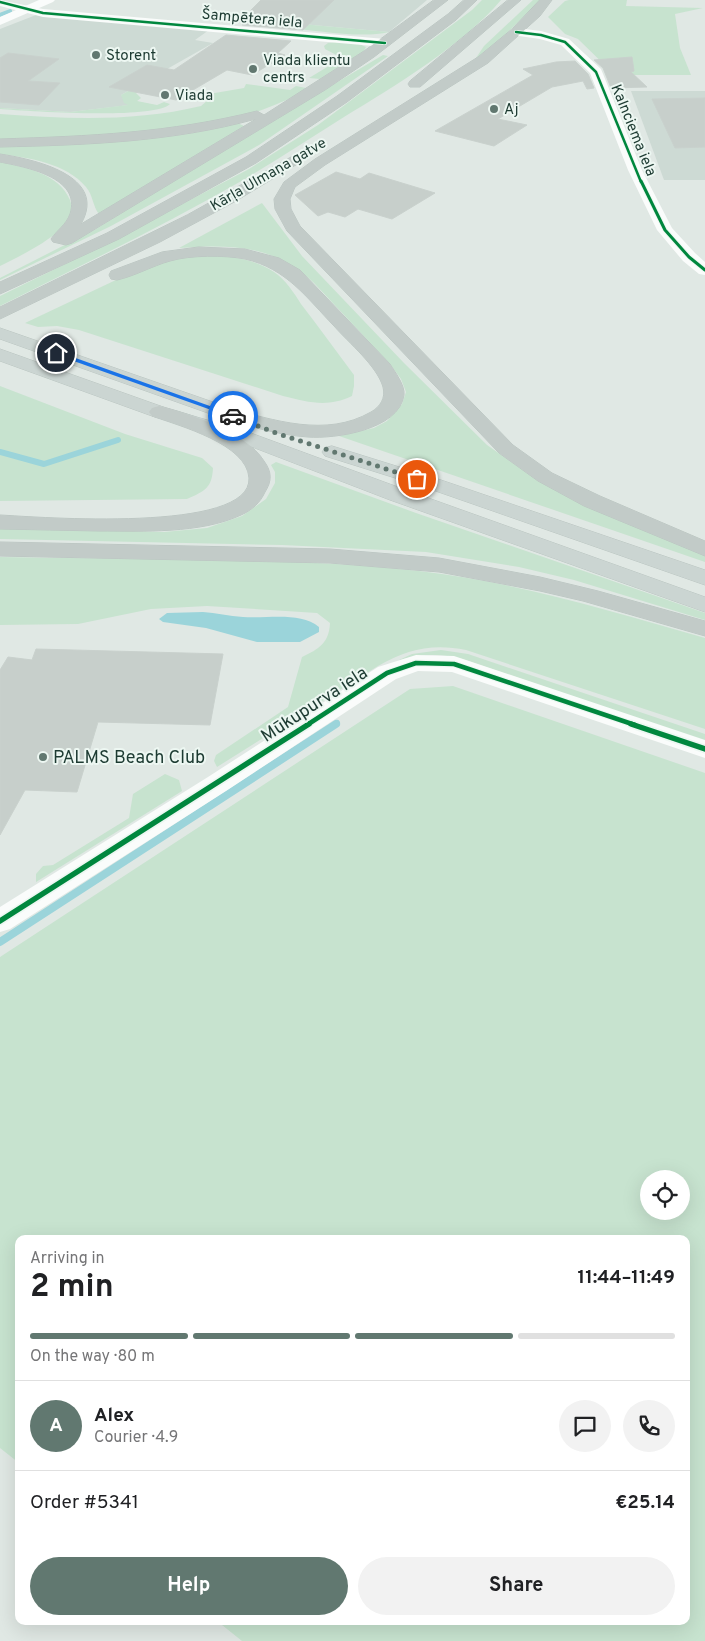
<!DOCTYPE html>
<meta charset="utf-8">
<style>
:root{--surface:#fff;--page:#f2f2f2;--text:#202124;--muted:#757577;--line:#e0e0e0;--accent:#617870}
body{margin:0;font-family:Overpass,sans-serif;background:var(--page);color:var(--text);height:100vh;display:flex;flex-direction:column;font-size:19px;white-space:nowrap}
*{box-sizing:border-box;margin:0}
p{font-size:16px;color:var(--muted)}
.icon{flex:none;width:28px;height:28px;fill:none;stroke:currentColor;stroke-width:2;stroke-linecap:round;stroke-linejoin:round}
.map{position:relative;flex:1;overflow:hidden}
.drawer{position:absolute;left:15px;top:1235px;width:675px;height:390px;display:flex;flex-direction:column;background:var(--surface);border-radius:10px;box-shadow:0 5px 20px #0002}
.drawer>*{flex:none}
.controls{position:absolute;left:640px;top:1170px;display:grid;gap:10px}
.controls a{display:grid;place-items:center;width:50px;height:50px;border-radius:50%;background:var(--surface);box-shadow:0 5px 20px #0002;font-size:25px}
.pin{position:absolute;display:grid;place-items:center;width:42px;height:42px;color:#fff;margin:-21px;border:2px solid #fff;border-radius:50%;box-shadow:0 1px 5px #0007}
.courier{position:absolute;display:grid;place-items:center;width:50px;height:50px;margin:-25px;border:4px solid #1a73e8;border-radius:50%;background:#fff;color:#222;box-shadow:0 1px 6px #0007}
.summary em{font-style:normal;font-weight:700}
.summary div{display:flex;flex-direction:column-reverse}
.summary{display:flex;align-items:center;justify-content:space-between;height:85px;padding:0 15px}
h1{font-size:32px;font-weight:700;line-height:38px}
.bar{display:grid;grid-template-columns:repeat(4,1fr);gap:8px 5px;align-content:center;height:60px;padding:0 15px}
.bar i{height:6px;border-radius:4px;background:var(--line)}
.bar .current{background:var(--accent)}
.bar p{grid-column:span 4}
.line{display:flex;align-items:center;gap:12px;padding:0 15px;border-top:1px solid var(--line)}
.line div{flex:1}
.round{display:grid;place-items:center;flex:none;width:52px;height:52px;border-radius:26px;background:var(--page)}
.action{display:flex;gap:10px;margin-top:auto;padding:10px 15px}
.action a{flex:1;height:58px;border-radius:30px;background:var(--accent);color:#fff;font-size:20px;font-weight:700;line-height:58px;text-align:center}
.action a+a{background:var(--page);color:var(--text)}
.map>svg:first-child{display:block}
.built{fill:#cddad4}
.green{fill:#c7e3cf;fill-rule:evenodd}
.water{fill:#9bd4da}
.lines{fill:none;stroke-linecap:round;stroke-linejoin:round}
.stream-far2{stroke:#9bd4da;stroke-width:4}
.stream-far1{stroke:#9bd4da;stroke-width:6}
.stream{stroke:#9bd4da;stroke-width:8}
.building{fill:#c7cfcb;stroke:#c9d1cd}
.primary-casing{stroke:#bac5c1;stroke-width:1}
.trunk-casing{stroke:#bac5c1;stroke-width:1}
.minor{fill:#fafcfb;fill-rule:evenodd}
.tertiary{fill:#fafcfb;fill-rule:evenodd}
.primary{fill:#cbd5d2;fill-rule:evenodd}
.trunk{fill:#c2cbc8;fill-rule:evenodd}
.cycleway-far3-casing{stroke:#edf7f2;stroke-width:4}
.cycleway-far2-casing{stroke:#edf7f2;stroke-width:5}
.cycleway-far1-casing{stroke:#edf7f2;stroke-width:7}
.cycleway-casing{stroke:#edf7f2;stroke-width:9}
.cycleway-far3{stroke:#00873e;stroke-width:2.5}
.cycleway-far2{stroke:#00873e;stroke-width:3}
.cycleway-far1{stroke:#00873e;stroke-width:4.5}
.cycleway{stroke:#00873e;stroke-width:5.5}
.route{fill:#1a73e8}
.done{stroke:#617870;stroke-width:5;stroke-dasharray:0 9}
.poi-dot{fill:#617870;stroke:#edf7f2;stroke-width:2}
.labels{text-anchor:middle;stroke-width:4;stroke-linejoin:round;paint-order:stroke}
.far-street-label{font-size:15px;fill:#1d3b32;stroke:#edf7f2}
.far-poi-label{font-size:15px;fill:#1d3b32;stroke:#edf7f2;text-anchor:start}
.street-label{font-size:18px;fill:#1d3b32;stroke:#edf7f2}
.poi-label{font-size:18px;fill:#1d3b32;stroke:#edf7f2;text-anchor:start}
</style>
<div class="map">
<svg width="705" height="1641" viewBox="0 0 705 1641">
<rect width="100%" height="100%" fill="#e0e8e4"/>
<g class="built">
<polygon points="316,0 427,0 389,32 291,23"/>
<polygon points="36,15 209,30 195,40 213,43 121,95 130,105 70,112 0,108 0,29"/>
<polygon points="631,91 705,91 705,180 664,180"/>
</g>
<g class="green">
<path d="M482,0H501C463,45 395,86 344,117C311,138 278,159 245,179C165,225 82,265 0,306V296L104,245L249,169L318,125L472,10Z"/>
<polygon points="533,0 541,0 506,34 474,61 484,46"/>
<polygon points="569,0 627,0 626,6 703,8 675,14 680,48 691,75 615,75 578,39 565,34 548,17 565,1"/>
<path d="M291,23L389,32C361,39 316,30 286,28Z"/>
<polygon points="335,42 359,44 366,47 364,51 320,79 309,78 342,58 325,49 324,46 328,43"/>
<polygon points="383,55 388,56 259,145 111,226 0,280 0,278 96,229 204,161"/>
<path d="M141,84L144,88L136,93L141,98L137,101L157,105L164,102L170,104C155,120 26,111 0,109V108L70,112L128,105L124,103L121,95Z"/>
<path d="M246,84L290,90L296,86L306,88C296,97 284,101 272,106C191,139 87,136 0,140V114C67,119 135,122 201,106L208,100L209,94L244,88Z"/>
<path d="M238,123L244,126L99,214C93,207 93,195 86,187C66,163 29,158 0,154V146C80,143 161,144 238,123Z"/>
<path d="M0,162C27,168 58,173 70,200C74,211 69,221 62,228C45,244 20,256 0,266Z"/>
<path d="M262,203L302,256L404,363L487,445L527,473L571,499L705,555V562L339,436L374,428L387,421L402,404L406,392L401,379L390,364L314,283C274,245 232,244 179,248Z"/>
<path d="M208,255C231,256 254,259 274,272C285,279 294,293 301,304C319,327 336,351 354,375V386L352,396C327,408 308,402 283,396L79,330L57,326L38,327L25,323L118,279L171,259Z"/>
<path d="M0,386L125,434L202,458L213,468C212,488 205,491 187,499L0,501Z"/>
<polygon points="276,462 416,513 705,613 705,620 574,580 519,567 426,552 282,545 0,539 0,527 164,532 207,528 242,516 266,499 275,483 275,472 271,465"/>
<path d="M0,557C139,560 280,556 419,571C516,582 611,611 705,638V729L466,650C433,643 407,649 378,666L217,767L214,761L216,755L288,707L302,657C319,649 329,643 330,623L317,613L207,606L151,609L78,624L0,625Z"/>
<path d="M441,650L468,654L705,734V741L462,659C439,653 419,654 397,661L412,654Z"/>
<path d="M453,686L705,773V1641H242L217,1621H686V1239H19V1463L0,1448V957L410,689ZM649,1179H681V1211H649Z"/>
<polygon points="165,774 179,780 182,791 36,882 36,874 43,866 53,865 129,818 133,794"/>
</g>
<path class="water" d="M203,612C216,613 229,616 243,617C266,619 300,611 319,627V632L300,642H257L206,628L163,622L159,619L167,613Z"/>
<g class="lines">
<polyline class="stream-far2" points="0,15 10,11"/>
<g class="stream-far1">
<polyline points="0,452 44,464 118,440"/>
<polyline points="334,725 337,723"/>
</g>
<polyline class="stream" points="0,942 336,724"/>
</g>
<g class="building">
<polygon points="261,0 334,0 303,30 242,25 245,22 239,22"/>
<polygon points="226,35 291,41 278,53 285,55 252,75 227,70 176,100 109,87 147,65 174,70"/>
<polygon points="8,53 59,59 28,81 60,83 39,105 0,102 0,58"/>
<polygon points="632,57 634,71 631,72 647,87 611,88 603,68 594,60"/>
<polygon points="575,61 588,74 594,88 587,89 583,81 552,87 498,119 527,125 494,146 435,131 533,75 523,69 556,62"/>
<polygon points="705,98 705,147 675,148 652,99"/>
<polygon points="336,172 360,179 369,173 435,193 392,219 358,209 345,217 328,212 318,216 295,195"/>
<polygon points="36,649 223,654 210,725 98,722 77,792 25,790 0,835 0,670 8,657 32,660"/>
</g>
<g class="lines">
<defs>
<g id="primary">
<polygon points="0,328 233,409 236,413 233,417 226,419 219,417 0,339"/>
<polygon points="0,349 166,408 248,432 406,490 705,597 705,612 390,500 234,440 152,416 0,361"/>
<polygon points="332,446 441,480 705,570 705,585 427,488 325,456 322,452 325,448"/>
</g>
<g id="trunk">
<path d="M434,0H448L374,57L325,90L72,243L66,245L53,242L51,239C57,230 66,225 70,214C82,177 25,167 0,162V154C32,159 109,175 81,224L256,119C172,142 87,145 0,147V139C90,136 169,133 257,111L264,115L364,51Z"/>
<polygon points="464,0 477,0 456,20 347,102 256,163 119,239 0,294 0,282 107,233 246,157 337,96 448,14"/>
<polygon points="508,0 521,0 420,87 410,87 408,84 410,81"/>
<polygon points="540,0 552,0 540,16 488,63 325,165 295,187 290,199 291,209 300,226 513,445 552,473 600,496 705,541 705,556 584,506 538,481 499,453 287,231 275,209 274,199 284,182 315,159 478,57 512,29"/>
<polygon points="304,150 309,151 311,154 309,157 236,201 160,242 0,319 0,307 187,215"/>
<path d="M199,247L245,249L279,258L300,270L390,364C395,372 405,385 404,395C399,430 335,439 308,437C278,435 249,426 221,418L218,414L221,410L228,408C274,420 326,438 371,412C380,407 386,398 383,387C377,366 349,343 334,326C307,298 286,268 245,259C225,255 190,255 170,261C152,266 135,276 117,280L111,279L109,275L111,271L162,252Z"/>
<path d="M159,406C191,414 246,432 264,461C272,472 272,481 265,492C260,503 252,510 241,515C200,534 143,531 99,531C66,530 33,530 0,529V515C37,517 252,534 249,478C247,444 180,426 152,416L149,412L152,408Z"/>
<polygon points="0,542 330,549 439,558 540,577 598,591 705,621 705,636 583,601 540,591 439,572 330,563 0,556"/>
</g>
</defs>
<use href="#primary" class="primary-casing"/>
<use href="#trunk" class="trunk-casing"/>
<g class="minor">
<polygon points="0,0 43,9 385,39 391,43 385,47 43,17 0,6"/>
<polygon points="516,28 541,31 569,39 601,69 642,170 672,228 695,253 705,262 705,275 699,274 683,261 657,230 628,170 590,73 561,45 540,39 512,35 510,32 512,29"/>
<polygon points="416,655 454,656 463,659 705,740 705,758 452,672 418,671 396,679 226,791 10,929 0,932 0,907 208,777 378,667"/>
</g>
<polygon class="tertiary" points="39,0 55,0 53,2 0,25 0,17"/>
<use href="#primary" class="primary"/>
<use href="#trunk" class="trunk"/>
<defs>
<g id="cycleway-far3">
<polyline points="0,2 43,13 385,43"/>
<polyline points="516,32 541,35 565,42 596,72 641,182"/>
</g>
<polyline id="cycleway-far2" points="641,181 665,230 689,257 705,270"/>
<polyline id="cycleway-far1" points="307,725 387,673 416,663 454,664 635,725"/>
<g id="cycleway">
<polyline points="631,724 705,749"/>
<polyline points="0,921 309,724"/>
</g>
</defs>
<use href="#cycleway-far3" class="cycleway-far3-casing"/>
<use href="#cycleway-far2" class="cycleway-far2-casing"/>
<use href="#cycleway-far1" class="cycleway-far1-casing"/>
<use href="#cycleway" class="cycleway-casing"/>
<use href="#cycleway-far3" class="cycleway-far3"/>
<use href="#cycleway-far2" class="cycleway-far2"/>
<use href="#cycleway-far1" class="cycleway-far1"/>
<use href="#cycleway" class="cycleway"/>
</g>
<polygon class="route" points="56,351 235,415 236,416 231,417 54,354"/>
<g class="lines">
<polyline class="done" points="233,416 273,432 417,479"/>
</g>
<g class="poi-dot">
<circle cx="96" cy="55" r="5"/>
<circle cx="253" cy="69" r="5"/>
<circle cx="165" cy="95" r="5"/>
<circle cx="494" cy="109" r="5"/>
<circle cx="43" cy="757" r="5"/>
</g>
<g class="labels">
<g class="far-street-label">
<text transform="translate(252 18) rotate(5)" y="5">Šampētera iela</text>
<text transform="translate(634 130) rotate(68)" y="5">Kalnciema iela</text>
<text transform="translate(268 174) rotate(-30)" y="5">Kārļa Ulmaņa gatve</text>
</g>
<g class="far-poi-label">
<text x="106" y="60">Storent</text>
<text x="263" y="65">Viada klientu<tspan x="263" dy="17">centrs</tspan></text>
<text x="175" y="100">Viada</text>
<text x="504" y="114">Aj</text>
</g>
<g class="street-label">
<text transform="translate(314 704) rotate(-33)" y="6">Mūkupurva iela</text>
</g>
<g class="poi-label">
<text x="53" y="763">PALMS Beach Club</text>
</g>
</g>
</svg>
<div class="controls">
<a><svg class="icon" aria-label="locate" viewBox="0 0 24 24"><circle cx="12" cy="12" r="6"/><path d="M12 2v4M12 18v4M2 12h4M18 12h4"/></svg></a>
</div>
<div class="pin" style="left:417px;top:479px;background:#ea580c"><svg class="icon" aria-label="bag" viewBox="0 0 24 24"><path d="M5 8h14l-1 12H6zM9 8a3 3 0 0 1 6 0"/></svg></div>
<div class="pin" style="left:56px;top:353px;background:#1f2937"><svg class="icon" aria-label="home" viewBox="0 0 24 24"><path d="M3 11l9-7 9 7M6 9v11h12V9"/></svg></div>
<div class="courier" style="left:233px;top:416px"><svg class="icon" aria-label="car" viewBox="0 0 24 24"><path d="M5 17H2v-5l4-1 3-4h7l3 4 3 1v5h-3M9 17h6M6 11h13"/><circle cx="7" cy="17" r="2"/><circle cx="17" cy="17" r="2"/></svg></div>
<section class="drawer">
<div class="summary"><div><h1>2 min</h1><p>Arriving in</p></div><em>11:44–11:49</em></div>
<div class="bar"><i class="current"></i><i class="current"></i><i class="current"></i><i></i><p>On the way · 80 m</p></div>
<div class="line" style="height:90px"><b class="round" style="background:var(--accent);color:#fff">A</b><div><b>Alex</b><p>Courier · 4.9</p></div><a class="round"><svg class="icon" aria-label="chat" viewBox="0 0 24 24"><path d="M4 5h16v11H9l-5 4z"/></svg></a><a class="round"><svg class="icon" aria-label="phone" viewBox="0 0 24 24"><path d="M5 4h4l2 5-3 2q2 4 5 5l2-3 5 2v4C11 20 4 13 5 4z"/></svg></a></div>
<div class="line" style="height:65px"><div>Order #5341</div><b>€25.14</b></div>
<div class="action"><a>Help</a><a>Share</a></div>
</section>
</div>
